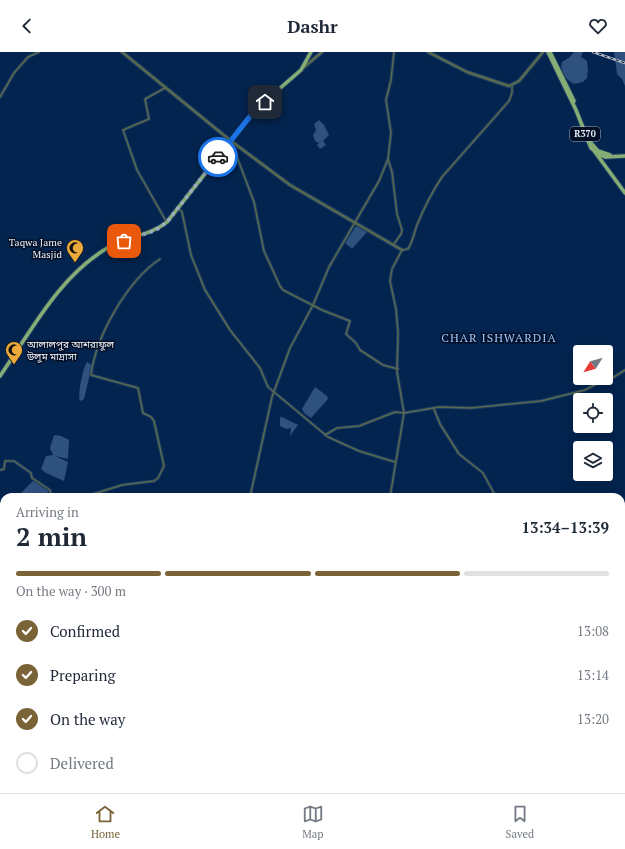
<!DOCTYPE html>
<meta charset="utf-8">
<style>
:root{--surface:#fff;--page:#f6f6f7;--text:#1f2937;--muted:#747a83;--line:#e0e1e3;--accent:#7b6338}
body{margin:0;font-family:"PT Serif","Noto Sans Bengali",serif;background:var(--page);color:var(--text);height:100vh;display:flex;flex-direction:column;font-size:15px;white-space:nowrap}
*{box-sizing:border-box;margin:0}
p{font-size:13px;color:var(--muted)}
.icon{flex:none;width:22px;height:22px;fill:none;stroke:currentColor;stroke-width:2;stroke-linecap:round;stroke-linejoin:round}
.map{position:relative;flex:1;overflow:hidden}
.side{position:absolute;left:0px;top:441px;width:625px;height:300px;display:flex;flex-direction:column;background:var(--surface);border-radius:12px 12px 0 0;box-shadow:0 4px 16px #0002}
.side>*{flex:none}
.needle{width:26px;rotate:233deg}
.buttons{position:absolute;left:573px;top:293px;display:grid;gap:8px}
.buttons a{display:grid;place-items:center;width:40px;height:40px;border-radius:4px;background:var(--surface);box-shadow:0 4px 16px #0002;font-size:20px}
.pin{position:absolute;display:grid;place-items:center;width:34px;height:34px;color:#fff;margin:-17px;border-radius:8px;box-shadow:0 2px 6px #0006}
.courier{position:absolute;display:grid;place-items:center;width:40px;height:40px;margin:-20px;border:3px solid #1a73e8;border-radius:50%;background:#fff;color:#222;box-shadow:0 1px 5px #0007}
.headline em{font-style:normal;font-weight:800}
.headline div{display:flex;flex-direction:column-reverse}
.headline{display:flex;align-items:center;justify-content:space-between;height:68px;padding:0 16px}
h1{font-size:26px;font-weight:800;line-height:30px}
.bar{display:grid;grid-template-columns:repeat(4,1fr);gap:6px 4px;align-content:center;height:48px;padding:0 16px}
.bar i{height:5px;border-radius:3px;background:var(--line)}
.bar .on{background:var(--accent)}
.bar p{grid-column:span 4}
ol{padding:0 16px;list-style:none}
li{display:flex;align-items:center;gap:12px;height:44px}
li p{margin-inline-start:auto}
li .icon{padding:4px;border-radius:50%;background:var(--accent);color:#fff;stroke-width:4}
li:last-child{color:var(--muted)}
li i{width:22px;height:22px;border:2px solid var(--line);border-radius:50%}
header{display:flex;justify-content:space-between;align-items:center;height:52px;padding:0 16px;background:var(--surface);font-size:18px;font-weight:800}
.tabs{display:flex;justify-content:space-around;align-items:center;height:56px;border-top:1px solid var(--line);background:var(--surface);font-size:11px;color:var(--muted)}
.tabs a{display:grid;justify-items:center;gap:2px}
.tabs .on{color:var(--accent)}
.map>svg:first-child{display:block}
.water{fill:#2f517e}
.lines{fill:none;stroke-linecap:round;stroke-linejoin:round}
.minor-casing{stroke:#1f3d64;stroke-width:3.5}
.tertiary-casing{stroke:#1f3d64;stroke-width:4.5}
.primary-casing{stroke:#1f3d64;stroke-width:5.5}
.minor{stroke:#576a4e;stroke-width:1.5}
.tertiary{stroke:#576a4e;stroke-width:2.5}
.primary{stroke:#86ae74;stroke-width:3.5}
.rail-casing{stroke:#afbccc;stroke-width:2.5}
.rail{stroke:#010e25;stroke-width:1;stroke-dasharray:3;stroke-linecap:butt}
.done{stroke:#9cabbe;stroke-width:4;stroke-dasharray:0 7.2}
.route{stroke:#1a73e8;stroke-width:5}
.labels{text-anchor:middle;stroke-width:3;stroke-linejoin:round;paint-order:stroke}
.shield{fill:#010e25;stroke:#a7aeba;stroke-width:1}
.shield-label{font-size:9px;font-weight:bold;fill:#eef3fa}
.poi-label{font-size:10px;fill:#eef3fa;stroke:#010e25;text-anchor:end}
.quarter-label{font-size:12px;letter-spacing:1px;fill:#9ec5fa;stroke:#010e25}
</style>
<header><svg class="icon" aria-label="back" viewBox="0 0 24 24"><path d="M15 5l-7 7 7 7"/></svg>Dashr<svg class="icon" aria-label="heart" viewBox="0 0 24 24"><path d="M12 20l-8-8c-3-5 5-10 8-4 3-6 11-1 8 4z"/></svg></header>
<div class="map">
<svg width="625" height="741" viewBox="0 0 625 741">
<rect width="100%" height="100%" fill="#03244f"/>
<g class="water">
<path d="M574,0H583L581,5L587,9L588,17L587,26L583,30L574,32C566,28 559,19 562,10L570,5Z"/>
<polygon points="614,0 625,0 625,34 622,27 617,22"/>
<polygon points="319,68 324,73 329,83 323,89 326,93 320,97 317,93 319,91 315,89 313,83 316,78 314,72"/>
<polygon points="356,174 367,180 352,197 345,191"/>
<path d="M87,310L92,313L84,347L80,349C77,343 83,316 87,310Z"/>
<polygon points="315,335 327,344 328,347 311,366 304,361 302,357"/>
<polygon points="280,365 282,365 298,373 290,384 291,376 286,377 280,374"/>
<polygon points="54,383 61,384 69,388 68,407 55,404 68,410 64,429 46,421 41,417 46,404 53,403 50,396"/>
<polygon points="33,429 35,429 48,437 49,439 45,445 21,444 21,441"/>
</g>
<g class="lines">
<defs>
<g id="minor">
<polyline points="394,0 391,28 386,48 391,81 388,107 392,120 397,162 402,178 401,182 394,192"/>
<polyline points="165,36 145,47 149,67 123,78 137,118 166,169"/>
<polyline points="0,45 14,21 28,5 39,0"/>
<polyline points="231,89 254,150 264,199 280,234 283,238 322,258 350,269 346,282 356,291 360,298 383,313 398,317"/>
<polyline points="179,157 182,160 191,203 205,238 230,278 260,316 268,335 328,385 359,399 395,410"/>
<polyline points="434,357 440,372 459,402 483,421 496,445"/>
<polyline points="325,383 337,376 359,374 395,360 404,361 439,355 471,356 541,349 585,338 602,329 614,325 625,318"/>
<polyline points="0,418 4,417 5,409 14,409 31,421 32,426 50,438 51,444 54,445"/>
<path d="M76,445L87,444L122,433L154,429L158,426L164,414L154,369L151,365L143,361L138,336L91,323C96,284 127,229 160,207"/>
<polyline points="250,445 272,345 290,296 313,253 329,215 379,129 388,107"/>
<path d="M390,445L404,361L397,320L398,280L396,257L390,229L392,217L402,198L408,197C413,189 414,181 417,173C424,156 432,140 442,125L509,49L512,41V34"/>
<polyline points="621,490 625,490"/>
<polyline points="621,600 625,601"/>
<polyline points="621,650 625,655"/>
<polyline points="0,682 4,682"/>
<polyline points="188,737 192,741"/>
<polyline points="437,737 439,741"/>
<polyline points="136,741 138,737"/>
<polyline points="214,741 214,737"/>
</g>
<g id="tertiary">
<polyline points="122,0 231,89 290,133 402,198"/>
<polyline points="428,0 467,20 509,34 519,29 543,0"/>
<polyline points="303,16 322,0"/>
</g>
<g id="primary">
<polyline points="548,0 576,58 591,96 598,102 605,105 625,104"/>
<polyline points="550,0 574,49"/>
<polyline points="590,90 598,99 610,103"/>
<polyline points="595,100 625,141"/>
<path d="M0,324C32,278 59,224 109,195C127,184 150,184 167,170L255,58L301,18L311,0"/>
</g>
</defs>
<use href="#minor" class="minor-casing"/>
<use href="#tertiary" class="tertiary-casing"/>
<use href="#primary" class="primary-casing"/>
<use href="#minor" class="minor"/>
<use href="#tertiary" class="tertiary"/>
<use href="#primary" class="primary"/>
<defs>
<polyline id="rail" points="593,0 625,11"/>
</defs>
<use href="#rail" class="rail-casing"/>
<use href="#rail" class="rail"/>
</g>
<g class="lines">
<polyline class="done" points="124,189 156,178 167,170 218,105"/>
<polyline class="route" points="218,105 255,58 265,50"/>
</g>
<defs>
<symbol id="mosque-pin" viewBox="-11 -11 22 30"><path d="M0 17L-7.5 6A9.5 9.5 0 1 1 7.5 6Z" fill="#eba93a" stroke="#010e25"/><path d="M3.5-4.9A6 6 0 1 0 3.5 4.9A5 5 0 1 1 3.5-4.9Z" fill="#111"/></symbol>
</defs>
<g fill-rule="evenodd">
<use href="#mosque-pin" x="65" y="186" width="20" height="27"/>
<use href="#mosque-pin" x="4" y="288" width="20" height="27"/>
</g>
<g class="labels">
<rect class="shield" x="570" y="75" width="30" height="14" rx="3"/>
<g class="shield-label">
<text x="585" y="85">R370</text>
</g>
<g class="poi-label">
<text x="62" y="194">Taqwa Jame<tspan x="62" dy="12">Masjid</tspan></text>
<text x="27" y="296" text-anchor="start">আলালপুর আশরাফুল<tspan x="27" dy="12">উলুম মাদ্রাসা</tspan></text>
</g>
<g class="quarter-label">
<text x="499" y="290">CHAR ISHWARDIA</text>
</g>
</g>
</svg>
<div class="buttons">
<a><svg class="needle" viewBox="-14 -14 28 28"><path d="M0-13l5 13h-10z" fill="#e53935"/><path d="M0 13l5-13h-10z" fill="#747a83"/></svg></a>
<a><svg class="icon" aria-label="locate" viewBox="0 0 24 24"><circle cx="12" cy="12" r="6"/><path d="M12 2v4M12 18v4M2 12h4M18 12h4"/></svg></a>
<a><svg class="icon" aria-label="layers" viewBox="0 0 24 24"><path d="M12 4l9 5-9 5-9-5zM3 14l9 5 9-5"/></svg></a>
</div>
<div class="pin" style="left:124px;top:189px;background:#ea580c"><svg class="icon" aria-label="bag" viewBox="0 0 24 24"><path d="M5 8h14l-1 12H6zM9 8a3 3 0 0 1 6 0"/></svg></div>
<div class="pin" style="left:265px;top:50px;background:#1f2937"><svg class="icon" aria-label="home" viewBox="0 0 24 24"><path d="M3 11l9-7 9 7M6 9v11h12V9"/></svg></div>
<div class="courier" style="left:218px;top:105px"><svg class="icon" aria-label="car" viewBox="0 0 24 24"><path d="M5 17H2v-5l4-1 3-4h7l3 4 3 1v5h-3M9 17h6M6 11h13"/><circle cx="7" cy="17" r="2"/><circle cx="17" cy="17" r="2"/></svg></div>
<section class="side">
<div class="headline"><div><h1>2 min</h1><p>Arriving in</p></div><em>13:34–13:39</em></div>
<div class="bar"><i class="on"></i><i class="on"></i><i class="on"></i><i></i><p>On the way · 300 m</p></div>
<ol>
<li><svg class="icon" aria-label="check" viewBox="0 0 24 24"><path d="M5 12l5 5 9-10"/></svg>Confirmed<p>13:08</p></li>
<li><svg class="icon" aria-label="check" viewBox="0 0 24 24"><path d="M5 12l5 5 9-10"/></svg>Preparing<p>13:14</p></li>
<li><svg class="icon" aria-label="check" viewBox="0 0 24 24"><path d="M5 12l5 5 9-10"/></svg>On the way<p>13:20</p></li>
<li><i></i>Delivered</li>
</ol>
</section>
</div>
<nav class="tabs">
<a class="on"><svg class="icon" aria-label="home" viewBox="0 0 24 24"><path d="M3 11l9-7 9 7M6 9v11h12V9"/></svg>Home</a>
<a><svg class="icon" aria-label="map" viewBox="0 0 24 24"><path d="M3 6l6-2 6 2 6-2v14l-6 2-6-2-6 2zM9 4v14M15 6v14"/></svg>Map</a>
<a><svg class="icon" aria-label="saved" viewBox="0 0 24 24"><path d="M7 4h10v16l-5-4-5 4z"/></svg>Saved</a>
</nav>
